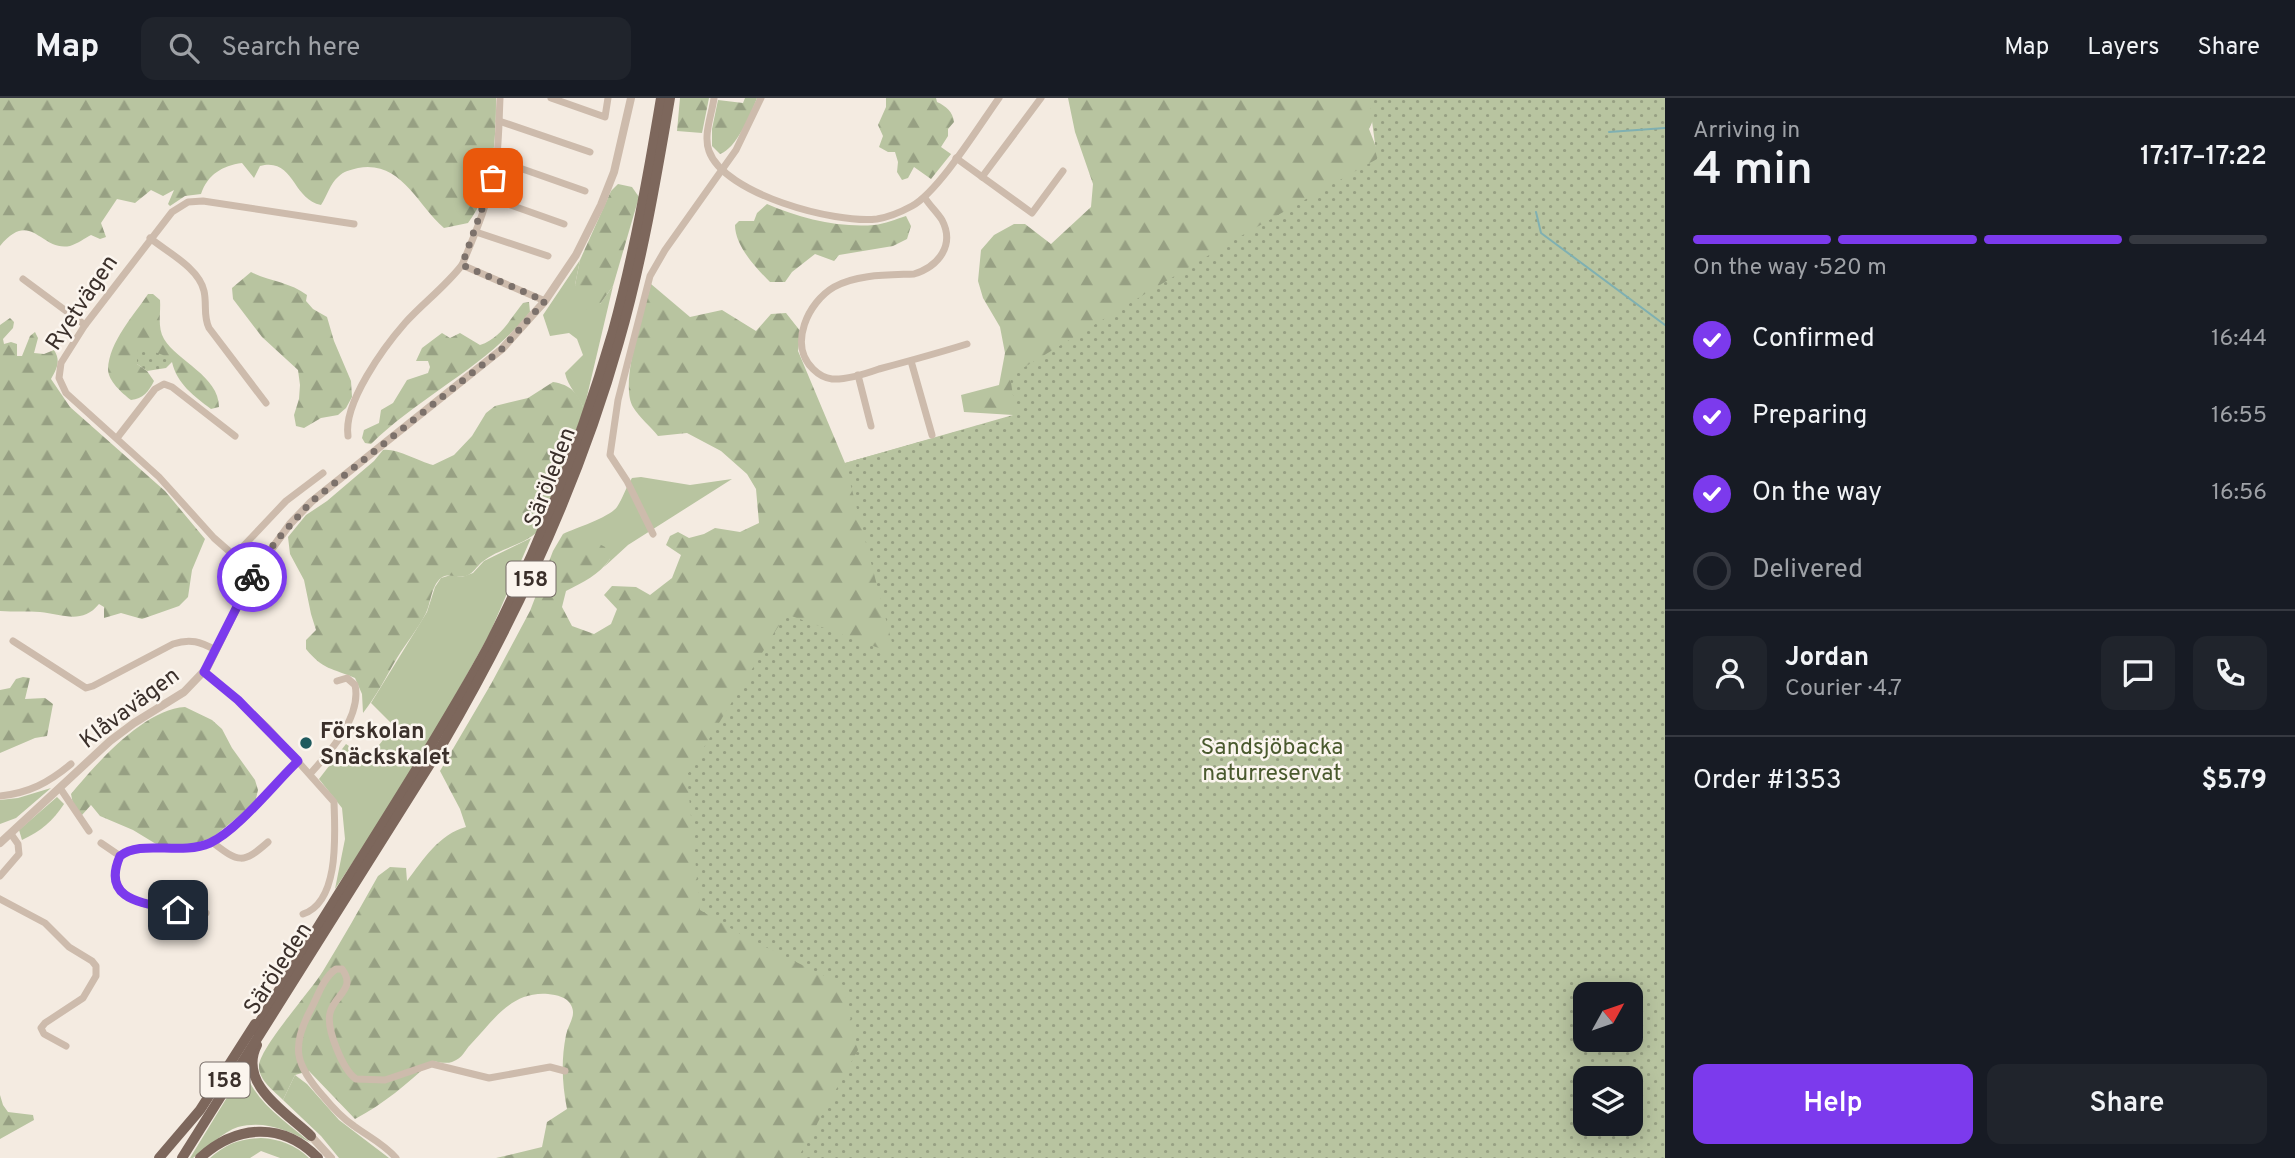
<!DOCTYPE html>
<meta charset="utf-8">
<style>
:root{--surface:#171b24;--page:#20242c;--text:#f1f3f6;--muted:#9ea1a6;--line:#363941;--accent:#7c3aed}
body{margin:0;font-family:Overpass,sans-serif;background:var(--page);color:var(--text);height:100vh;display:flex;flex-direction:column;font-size:26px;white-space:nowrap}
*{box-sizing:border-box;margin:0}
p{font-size:23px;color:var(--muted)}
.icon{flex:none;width:38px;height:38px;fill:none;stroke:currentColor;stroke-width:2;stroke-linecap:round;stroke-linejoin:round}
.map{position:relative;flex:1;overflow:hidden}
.side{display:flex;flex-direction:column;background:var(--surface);width:630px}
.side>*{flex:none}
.needle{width:46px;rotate:50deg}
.buttons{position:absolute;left:1573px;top:884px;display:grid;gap:14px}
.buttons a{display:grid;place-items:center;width:70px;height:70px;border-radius:14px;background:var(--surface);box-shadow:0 4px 18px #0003;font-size:35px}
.pin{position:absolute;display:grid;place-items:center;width:60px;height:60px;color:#fff;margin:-30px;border-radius:14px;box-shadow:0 4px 10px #0006}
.courier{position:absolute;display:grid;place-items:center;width:70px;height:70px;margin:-35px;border:5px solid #7c3aed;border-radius:50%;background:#fff;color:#222;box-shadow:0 2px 9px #0007}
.summary em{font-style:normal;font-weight:600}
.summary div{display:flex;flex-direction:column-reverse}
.summary{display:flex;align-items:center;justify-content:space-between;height:119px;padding:0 28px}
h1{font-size:46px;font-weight:600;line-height:52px}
.bar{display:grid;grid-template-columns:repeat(4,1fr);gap:10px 7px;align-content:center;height:84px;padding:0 28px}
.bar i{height:9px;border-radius:5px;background:var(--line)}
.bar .current{background:var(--accent)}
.bar p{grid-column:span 4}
.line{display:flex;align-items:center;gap:18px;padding:0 28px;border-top:2px solid var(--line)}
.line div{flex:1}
.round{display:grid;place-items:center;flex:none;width:74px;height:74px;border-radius:14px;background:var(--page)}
ol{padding:0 28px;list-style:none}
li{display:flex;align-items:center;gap:21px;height:77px}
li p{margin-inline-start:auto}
li .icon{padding:7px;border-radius:50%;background:var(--accent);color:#fff;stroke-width:4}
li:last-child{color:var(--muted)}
li i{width:38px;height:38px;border:4px solid var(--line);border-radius:50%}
.primary-button{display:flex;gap:14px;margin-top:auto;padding:14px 28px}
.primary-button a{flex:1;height:80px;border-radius:14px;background:var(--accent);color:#fff;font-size:28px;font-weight:600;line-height:80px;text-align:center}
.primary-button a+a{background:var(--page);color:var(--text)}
header{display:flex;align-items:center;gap:42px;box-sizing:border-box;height:98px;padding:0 35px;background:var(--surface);border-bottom:2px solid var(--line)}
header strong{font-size:33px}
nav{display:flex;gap:38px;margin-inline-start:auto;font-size:24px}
.search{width:490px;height:63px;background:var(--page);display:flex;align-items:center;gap:18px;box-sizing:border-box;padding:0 24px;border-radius:14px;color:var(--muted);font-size:26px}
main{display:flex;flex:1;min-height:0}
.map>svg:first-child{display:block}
.green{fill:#b8c4a0}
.forest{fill:url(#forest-firs)}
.park{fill:url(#park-dots);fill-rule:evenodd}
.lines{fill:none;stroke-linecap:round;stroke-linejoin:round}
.stream{stroke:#7fb0b2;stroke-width:2}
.minor{stroke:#cdbbac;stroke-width:7}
.tertiary{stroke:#cdbbac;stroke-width:8}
.primary{stroke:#7d675c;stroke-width:10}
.done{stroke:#7c716b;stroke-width:7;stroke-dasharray:0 12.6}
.route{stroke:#7c3aed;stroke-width:9}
.poi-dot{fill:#1f5a5e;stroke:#fbf5ee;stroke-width:2.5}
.labels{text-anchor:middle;stroke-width:5;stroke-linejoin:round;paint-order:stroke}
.shield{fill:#fbf5ee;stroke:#756b66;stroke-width:2}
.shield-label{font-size:21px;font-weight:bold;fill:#3b302b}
.street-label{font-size:23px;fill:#3b302b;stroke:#fbf5ee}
.poi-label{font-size:23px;font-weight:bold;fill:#3b302b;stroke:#fbf5ee;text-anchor:start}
.park-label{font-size:23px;fill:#4a5a2e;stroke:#fbf5ee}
</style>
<header>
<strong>Map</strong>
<div class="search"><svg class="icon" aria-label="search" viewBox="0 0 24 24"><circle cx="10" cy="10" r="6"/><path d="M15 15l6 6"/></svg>Search here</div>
<nav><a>Map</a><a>Layers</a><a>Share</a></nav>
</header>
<main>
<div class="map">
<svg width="1665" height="1060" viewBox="0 0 1665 1060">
<defs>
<pattern id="forest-firs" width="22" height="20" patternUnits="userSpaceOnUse" patternTransform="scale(1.75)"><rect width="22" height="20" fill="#b8c4a0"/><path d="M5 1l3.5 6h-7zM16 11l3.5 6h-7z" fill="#97a083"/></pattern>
<pattern id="park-dots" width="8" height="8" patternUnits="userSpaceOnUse" patternTransform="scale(1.75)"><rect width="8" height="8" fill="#b8c4a0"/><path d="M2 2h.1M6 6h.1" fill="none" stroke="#97a083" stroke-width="1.8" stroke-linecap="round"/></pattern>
</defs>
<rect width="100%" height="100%" fill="#f4ebe1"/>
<g class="green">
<path d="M580,162L575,187L600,206L613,188L584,311C578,297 568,289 565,275L583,257L577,241L569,235L550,238L543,217Z"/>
<path d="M641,379L690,387L732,381L628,447L604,469L610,461L563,436C576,430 610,419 617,409C623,400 626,389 632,380Z"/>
<polygon points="531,440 489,537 411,677 335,791 345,741 342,710 319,681 346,646 368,661 394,628 371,605 427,514 435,489 441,480 451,477 462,479 473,475 484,463"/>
<polygon points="51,690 16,720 0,726 0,702 18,700"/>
<path d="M57,699L64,706C53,723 41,733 22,742L19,732Z"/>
<path d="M245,970C251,1002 288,1025 311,1045C289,1032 264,1022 238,1029C223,1034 207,1050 193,1060H190Z"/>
<polygon points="295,977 307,986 339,1022 389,1060 339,1060 321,1038 283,1002"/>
<path d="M261,1040C279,1041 296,1047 309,1060H280L261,1053L250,1060H210C226,1046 239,1041 261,1040Z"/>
</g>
<g class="forest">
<path d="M0,0H496C496,41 494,92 468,125L444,130C417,107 401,62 358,70C350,72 344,73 338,79C330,86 327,98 321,107C292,101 294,59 260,68L254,80L242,65C222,68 208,76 201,96L185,98L170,108L168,106L174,92L163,98L151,92L135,105L117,101L101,125L106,139L100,141L91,137C85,140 77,146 70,148C40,154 32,110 0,148Z"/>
<polygon points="680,0 709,0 702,35 677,33"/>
<path d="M745,0H757C751,16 736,51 720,56L712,48V31L718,2L743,5Z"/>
<path d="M886,0H936L937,4C946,8 953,14 954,24L948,31V38L941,49L951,56L931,81L914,69L908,80L902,82L897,74L898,64L895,54H888L879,49L883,38L878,27L886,9Z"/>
<path d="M1068,0H1491L1374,20L1369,31L1378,54L1665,0L1218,1060H496L542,1049L547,1024L567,1011C562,986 561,962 566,937C568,926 577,918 571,907C567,899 557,897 548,896C511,893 493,923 471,946C464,953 463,960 452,964C446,966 438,964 432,963C408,985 384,1006 355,1021L309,973L295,977L283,1002C274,993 258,982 259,967C262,947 310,894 323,873C342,842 360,810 378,778L390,769L406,770L407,783C423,762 439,736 466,729L460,711L440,673L491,586L530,513L553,453L563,436L590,441L605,449L610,461C599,477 583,484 566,493L562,509L572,528L594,536L611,526L617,511L604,497L612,488L636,489L650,497L672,480L681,457L666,447L670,438L678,434L689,440L704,436L715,430L740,434L759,425L756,391L747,376L721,353L687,335L658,338C651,329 639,319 633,309C619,285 644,214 651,186L690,219L722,212L756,233L771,216L786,215L801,234L798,253L845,365L1013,317L964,314L961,297L999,287L1005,255L1000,229L983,200L978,183L981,152L994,137L1014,126H1025L1051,146L1091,109L1093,86L1075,34Z"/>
<polygon points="618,86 632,89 639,99 613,188 600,206 586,212 575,187 580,162 611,93"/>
<path d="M767,106C799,120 839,130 874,127C885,126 896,121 906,118L911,128L907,141L893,148L839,157L834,163L815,156L792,174L785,184H770C756,170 735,148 735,127L739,123H754L757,115Z"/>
<path d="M251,174C269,183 290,184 307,197L306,203L313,211L327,219L334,243L351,283L352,299L346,310L338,317L321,320L304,330L296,328L294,317L299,301L300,287L298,272L262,239L233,201L232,190Z"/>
<path d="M148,196H153L160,202C161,215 157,229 164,241C177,263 219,278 219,309L211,311C194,298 177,286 172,264L137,266L147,273L154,283C149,293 143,301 131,302C122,295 108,283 108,271C109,244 134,217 148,196Z"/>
<path d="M529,204L530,214C486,269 421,297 371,346L365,345L362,340L364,332L379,325L381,312L393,305L407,282L428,275L430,269L428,263H416L422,250L442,235L450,240L460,235L480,247C501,240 510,221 523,205Z"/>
<path d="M10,220L14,224L13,230L3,241L4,246L11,244L17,246V258H22L30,238L35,234L38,240L34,255L44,256L54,252C61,263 57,270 51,281L70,309L165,393L205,441L192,472L188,499L179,508L142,521L121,515L104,520V509L99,506C82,527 62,516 40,514C27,513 14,514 0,513V227Z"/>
<path d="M553,284C571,287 577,294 584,311L538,433C523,448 499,450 482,464C476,469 474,475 466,478C458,481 449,474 441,480C431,488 431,505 426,515C418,531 406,545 397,560C386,579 377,597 363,615L362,596L355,580C332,570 323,572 306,551V542L316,532L311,516L304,482L290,456L288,439L306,417L327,403L374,363L383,352C396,350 418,363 433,367L454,357L472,338L486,315L495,308L528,300Z"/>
<polygon points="23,579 30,580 25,601 45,600 53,606 47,638 35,640 0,655 0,592 10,590 16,581"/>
<path d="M185,609L212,622L222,631L232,650L255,682L258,692L255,705L212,740L186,748L161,749L133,732L100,718L91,707L82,717L73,706L71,696C96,666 144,611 185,609Z"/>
<polygon points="0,997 3,1007 8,1014 33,1017 34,1022 0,1041"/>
</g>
<g class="park">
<path d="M1369,0H1665V1060H798L858,952L843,887L747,840L700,812L687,677L786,516L895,556L845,365L1016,317L1010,278L1234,142L1377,61ZM1586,896H1631V942H1586ZM1586,980H1631V1026H1586Z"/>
<path d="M142,253C155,253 162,255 172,264L166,270L147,273L137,266V258Z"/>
</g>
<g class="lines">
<g class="stream">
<polyline points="1609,34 1665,30"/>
<polyline points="1536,114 1541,135 1665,227"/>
</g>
<g class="minor">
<path d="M500,0C499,21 499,44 496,65C490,100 476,134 462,167L545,203"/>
<polyline points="551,0 605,19 608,0"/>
<path d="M714,0C712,16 703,37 709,53C724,96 835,126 877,121C889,119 901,114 912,108C939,93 979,28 999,0"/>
<polyline points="499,23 590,54"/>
<polyline points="956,60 1032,115 1063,73"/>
<polyline points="497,62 585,93"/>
<polyline points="982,79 1041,0"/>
<polyline points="488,99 564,126"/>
<path d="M925,100C930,108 937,114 942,122C955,147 939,168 914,176C889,177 857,176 834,189C808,204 788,247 813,271C819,277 824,280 832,281C847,282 865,276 879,271C909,263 938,255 967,246"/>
<polyline points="476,134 548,158"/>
<path d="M150,140C167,154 199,170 204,193C207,206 203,218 209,230L266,305"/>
<polyline points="23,181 85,227"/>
<polyline points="911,263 932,337"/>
<polyline points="858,277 871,328"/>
<path d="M348,338C343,305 384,249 405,225C423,205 445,189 462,167"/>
<polyline points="117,340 155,291 164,286 172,289 235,338"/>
<polyline points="653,436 627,383 610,357 618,302 650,178 665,152 736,52 761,0"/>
<polyline points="234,458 286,403 323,375"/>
<polyline points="254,475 214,440 159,379 66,295 59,280 61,265 85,227 172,114 188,104 203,103 354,126"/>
<path d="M13,543L86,590L93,588L173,546C191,540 200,544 216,552"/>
<path d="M204,574L238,602L268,630L334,704C335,735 340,804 303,816"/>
<path d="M310,676C329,655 362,619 355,587L347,580L337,583"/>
<polyline points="60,690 89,733"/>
<path d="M0,698C29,695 48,685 71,666"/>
<path d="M212,744C239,765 243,766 268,744"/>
<polyline points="101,745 120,758"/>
<polyline points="0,778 19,756 18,746 11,736"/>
<polyline points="0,801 45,825 69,849 92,863 96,868 96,878 83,900 45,925 41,930 44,936 66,948"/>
<path d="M206,815C171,811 97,811 120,758C140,741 181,757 210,745C237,734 275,685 298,663"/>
<path d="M396,1060C384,1046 369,1039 354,1028C342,1020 332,1009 323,998C296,967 290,950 311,911C318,898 323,880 336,871H342C357,891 334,897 330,915C326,931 343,972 356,981L385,982L432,966L489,980L550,969L565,973"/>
</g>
<g class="tertiary">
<polyline points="0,745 110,643 134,625 184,594 207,570 254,475 290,426 311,404 502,251 545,203 576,157 601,107 614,74 631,0"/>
<polyline points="311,1038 331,1060"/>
</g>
<g class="primary">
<path d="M255,932C309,841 367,752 422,662C445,623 470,583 491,543C541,444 582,340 613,233C634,156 648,78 661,0"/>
<path d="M257,947C237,986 287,1015 311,1038"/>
<polyline points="159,1060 200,1012 255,926"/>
<path d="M182,1060L442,647C516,520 579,386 619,244C642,164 656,82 670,0"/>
<path d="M200,1060C236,1027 282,1023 318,1060"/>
</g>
</g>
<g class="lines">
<polyline class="done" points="252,479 276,443 311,404 502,251 545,203 462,167 493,80"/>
<path class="route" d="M178,812C146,805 100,804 120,758C141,741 180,758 210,745C237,733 275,685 298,663L238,602L204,574L252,479"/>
</g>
<circle class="poi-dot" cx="306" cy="645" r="7"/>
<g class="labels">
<g class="shield">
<rect x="506.5" y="463.5" width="49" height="35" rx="5"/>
<rect x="200.5" y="964.5" width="49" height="35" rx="5"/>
</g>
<g class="shield-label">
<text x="531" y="488">158</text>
<text x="225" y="989">158</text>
</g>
<g class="street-label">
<text transform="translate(81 204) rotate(-56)" y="8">Ryetvägen</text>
<text transform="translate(549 379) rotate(-69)" y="8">Säröleden</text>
<text transform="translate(129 609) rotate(-37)" y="8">Klåvavägen</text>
<text transform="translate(277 870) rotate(-57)" y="8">Säröleden</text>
</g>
<g class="poi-label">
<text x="320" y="640">Förskolan<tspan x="320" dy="26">Snäckskalet</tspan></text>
</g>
<g class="park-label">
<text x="1272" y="656">Sandsjöbacka<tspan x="1272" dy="26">naturreservat</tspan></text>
</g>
</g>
</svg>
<div class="buttons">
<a><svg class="needle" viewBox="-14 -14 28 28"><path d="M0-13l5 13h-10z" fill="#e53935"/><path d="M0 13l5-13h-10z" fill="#9ea1a6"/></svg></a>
<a><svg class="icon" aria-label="layers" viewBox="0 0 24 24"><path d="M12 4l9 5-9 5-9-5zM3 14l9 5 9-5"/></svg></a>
</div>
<div class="pin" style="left:493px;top:80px;background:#ea580c"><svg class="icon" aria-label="bag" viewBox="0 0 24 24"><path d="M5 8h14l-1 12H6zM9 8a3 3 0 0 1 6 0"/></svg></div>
<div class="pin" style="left:178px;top:812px;background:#1f2937"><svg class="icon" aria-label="home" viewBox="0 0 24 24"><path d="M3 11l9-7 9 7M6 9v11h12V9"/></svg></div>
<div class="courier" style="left:252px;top:479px"><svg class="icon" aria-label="bike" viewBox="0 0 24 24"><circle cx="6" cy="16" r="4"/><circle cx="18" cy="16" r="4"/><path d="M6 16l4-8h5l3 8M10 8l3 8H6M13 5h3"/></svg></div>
</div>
<section class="side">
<div class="summary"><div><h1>4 min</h1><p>Arriving in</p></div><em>17:17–17:22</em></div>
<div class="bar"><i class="current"></i><i class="current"></i><i class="current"></i><i></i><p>On the way · 520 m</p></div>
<ol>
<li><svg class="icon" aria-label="check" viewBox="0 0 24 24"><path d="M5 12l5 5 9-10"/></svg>Confirmed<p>16:44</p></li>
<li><svg class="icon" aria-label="check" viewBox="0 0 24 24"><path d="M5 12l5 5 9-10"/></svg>Preparing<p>16:55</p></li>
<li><svg class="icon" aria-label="check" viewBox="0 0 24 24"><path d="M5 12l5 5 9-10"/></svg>On the way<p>16:56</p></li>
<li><i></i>Delivered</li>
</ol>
<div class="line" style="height:126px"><a class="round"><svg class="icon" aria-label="person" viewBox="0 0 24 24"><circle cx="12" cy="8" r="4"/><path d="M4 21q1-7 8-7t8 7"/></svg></a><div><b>Jordan</b><p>Courier · 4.7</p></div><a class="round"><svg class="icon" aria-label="chat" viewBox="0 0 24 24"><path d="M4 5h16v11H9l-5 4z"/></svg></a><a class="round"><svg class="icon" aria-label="phone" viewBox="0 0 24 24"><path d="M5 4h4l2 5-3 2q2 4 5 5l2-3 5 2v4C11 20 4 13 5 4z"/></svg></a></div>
<div class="line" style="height:91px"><div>Order #1353</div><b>$5.79</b></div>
<div class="primary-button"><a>Help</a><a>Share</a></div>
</section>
</main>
